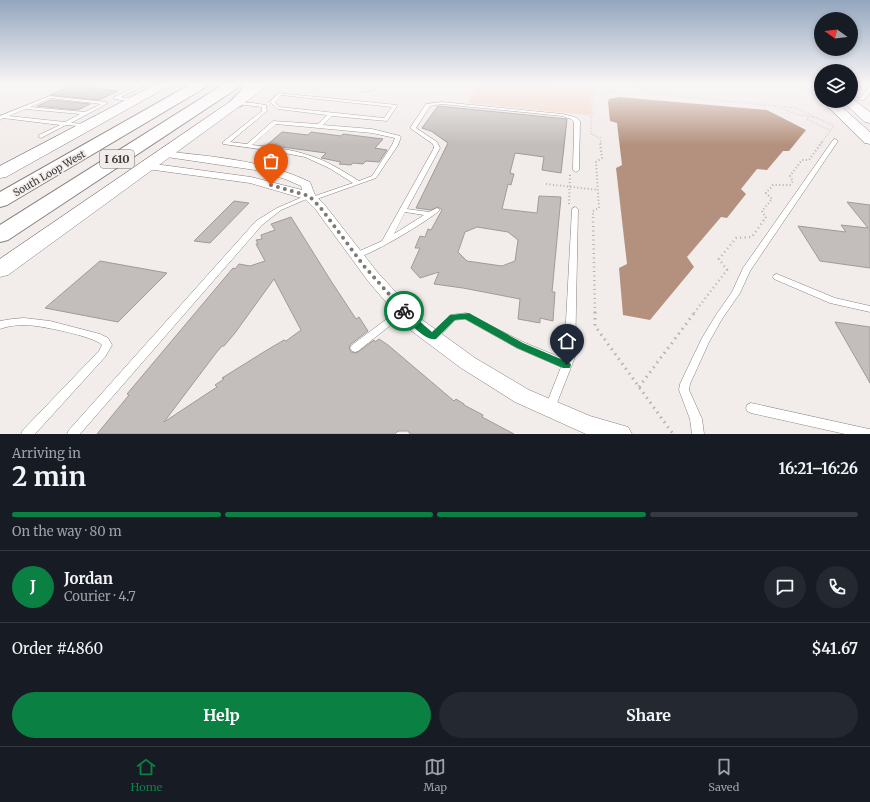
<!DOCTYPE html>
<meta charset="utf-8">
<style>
:root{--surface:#171b24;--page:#242831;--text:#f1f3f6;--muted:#9ea1a6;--line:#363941;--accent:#0b8043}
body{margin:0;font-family:Merriweather,serif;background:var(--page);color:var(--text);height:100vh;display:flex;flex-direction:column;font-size:15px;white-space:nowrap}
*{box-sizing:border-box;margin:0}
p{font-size:13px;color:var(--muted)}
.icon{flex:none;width:22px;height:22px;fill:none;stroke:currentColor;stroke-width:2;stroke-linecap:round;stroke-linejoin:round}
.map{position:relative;height:434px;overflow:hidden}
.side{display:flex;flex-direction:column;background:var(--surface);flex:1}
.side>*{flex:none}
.needle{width:26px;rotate:285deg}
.fabs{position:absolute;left:814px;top:12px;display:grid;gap:8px}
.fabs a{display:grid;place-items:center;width:44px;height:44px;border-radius:50%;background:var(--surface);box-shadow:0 2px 6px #0003;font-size:20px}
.pin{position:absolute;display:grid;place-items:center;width:34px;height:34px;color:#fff;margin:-41px -17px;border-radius:50% 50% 50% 0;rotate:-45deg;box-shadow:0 0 4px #0007}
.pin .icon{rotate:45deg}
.courier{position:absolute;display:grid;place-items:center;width:40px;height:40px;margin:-20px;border:3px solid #0b8043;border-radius:50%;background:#fff;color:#222;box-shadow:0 1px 5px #0007}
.summary em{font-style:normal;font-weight:700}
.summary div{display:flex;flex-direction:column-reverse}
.summary{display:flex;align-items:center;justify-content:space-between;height:68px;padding:0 12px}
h1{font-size:26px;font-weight:700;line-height:30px}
.bar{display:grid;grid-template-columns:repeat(4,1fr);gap:6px 4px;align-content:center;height:48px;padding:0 12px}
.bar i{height:5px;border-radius:3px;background:var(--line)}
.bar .on{background:var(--accent)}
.bar p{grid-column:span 4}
.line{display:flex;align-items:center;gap:10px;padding:0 12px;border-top:1px solid var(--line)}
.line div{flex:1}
.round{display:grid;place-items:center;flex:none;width:42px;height:42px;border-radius:21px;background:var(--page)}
.button{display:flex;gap:8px;margin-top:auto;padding:8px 12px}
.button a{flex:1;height:46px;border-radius:24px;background:var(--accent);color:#fff;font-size:16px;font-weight:700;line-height:46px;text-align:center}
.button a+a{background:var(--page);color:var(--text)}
.tab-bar{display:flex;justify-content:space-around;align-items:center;height:56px;border-top:1px solid var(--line);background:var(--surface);font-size:11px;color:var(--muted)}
.tab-bar a{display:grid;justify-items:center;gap:2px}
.tab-bar .on{color:var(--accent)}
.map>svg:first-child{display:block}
.built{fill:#ecdfd8}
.green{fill:#f2d7c8}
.water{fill:#b4917e}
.building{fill:#c3bebb;stroke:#a09b99;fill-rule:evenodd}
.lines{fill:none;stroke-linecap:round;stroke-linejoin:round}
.lane-casing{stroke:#878280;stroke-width:1}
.street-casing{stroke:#878280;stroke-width:1}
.secondary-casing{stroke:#878280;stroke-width:1}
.highway-casing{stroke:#878280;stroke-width:2}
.path-far3{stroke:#b5b1af;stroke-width:1.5;stroke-dasharray:0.5 2;stroke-linecap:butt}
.path-far2{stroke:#b5b1af;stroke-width:2;stroke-dasharray:1 2.5;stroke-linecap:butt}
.path-far1{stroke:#b5b1af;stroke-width:2.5;stroke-dasharray:1 3.5;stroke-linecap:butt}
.path{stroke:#b5b1af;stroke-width:3;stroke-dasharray:1.5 4.5;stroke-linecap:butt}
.lane{fill:#fff;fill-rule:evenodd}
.street{fill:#fff;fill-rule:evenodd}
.secondary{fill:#fff;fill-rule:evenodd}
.highway{fill:#fff;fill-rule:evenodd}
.route{fill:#0b8043}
.done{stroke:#7c7978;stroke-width:4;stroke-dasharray:0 7.2}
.labels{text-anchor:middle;stroke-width:3.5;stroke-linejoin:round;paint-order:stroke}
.far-street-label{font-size:10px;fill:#3d3b3a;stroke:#f2ecea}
.shield{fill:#f2ecea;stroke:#73706f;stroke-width:1}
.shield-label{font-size:11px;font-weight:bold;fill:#3d3b3a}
</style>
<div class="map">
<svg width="870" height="434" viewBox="0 0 870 434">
<rect width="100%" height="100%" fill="#f2ecea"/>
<polygon class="built" points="529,84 593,84 593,90"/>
<polygon class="green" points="477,84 529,84 593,90 591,93 592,114 587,115 468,103"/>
<polygon class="water" points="619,97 767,110 806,130 789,151 783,151 767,170 757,169 741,189 746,194 727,218 721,217 687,257 694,267 650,320 623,315 619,268 627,264 616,168 622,165 617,123 610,121 608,102 609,99"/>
<g class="building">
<polygon points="75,84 98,84 90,88 118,91 99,100 50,95"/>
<polygon points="51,100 90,104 78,110 37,106"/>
<path d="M438,106L567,119L561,173L542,170L544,157L515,153L510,173L514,174L511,185L508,184L502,209L537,213L539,196L561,197L552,292H555L553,321L540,318V323L518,319L520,299L463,288L434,284L439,272L420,278L411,268L420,248H415L420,236L425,237L428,229L431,230L442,210L438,207L431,210L416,208L448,143L431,131L422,128ZM477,227L508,232L518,240L515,261L502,266L467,261L458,252L465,232Z"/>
<polygon points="282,132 308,135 311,132 341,136 343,134 383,139 375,148 387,150 379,162 366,161 363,164 353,163 351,165 339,164 341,162 321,158 326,153 267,145"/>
<polygon points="234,201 249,203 210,243 194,241"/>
<polygon points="847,202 870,205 870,268 820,261 798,226 846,232 841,225 868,228"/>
<path d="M291,217L331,281L356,319L359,317L368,331L351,344L349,347L351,352L355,353L358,352L374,340L375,342L379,339L388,345L454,401L456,399L464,404V405L483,415L482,417L514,434H410L408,431H398L395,434H97L129,395L127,394L233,268L235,269L239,264L250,266L265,261L256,244H258L256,240L262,239L261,235L275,230L271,224ZM274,279L301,330L286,341L284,340L267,350L222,378L224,379L215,385L217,387L164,422L216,353L222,346H224L235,333Z"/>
<polygon points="100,261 167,273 118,322 45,308"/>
<polygon points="835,322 870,327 870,383"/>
</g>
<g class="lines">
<defs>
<g id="lane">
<polygon points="118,84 159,86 161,87 159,88 141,87 121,97 136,100 136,102 134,102 114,99 114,97 136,87"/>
<polygon points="315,84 320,84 316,88 312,88 312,87"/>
<polygon points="373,84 378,84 373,90 363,92 361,91 369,88"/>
<polygon points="617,84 648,86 648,84 652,84 653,86 648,88"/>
<polygon points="868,88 870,88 870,92 864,100 851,99 851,97 861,98"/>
<path d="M278,93L397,105V106L387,121L332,116L323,125L372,129L400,136L401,137L398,145L376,178L314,200H310L309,198L281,210L262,225L80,434H67L69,430L256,221L277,208L307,195H311L312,197L353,183L329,168L305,157L279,152L261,168H257L256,167L257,166L273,151L223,144V142L262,111V107L236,104L234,103V102L253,103L266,105L267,111L230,142L247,144L273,121L318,124L327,115L278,109L270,102ZM281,95L392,107L384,118L279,107L275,102ZM276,124L372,133L395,138L392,145L372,176L359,181C343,171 326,160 308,155C290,149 271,147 252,145Z"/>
<path d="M50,96L106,102L108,103L71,123L87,124L90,126L89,127L66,125L41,138L39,137V135L60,125L3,118L0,120V116ZM51,98L101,104L85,112L30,107ZM25,109H26L80,114L65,122L9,116Z"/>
<path d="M442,102L562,114L575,117L580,121L579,170L576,172L573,170L574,122L571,119L562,116L442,104L430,106L416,128L437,142L440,148L407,209L429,212L437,208L440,210C431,219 364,260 353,258L352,256L353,254L382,241L434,148L433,144L410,128L426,104ZM405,212L424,215L394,234Z"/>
<polygon points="835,139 838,141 750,271 740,293 722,319 709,342 690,384 689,390 702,419 704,434 692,434 690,419 679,390 680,384 702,338 716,315 732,292 743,268 833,140"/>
<polygon points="575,207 578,209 575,357 555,408 554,411 550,413 546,411 545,408 561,367 517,348 465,319 455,320 436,340 433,341 430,340 428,337 450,315 466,313 523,342 564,359 572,209"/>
<polygon points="777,274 835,298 870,306 870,312 830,303 774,279 773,277 774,275"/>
<polygon points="403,308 406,309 407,311 406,313 358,351 355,352 352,351 350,348 352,345 400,309"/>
<path d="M24,318L50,321L100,334L108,338L112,345L105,357L35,434H21L23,430L99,351L102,345C94,336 38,325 25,325C16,325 8,326 0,329V321L12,319Z"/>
<polygon points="751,403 869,429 870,429 870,434 845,434 751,413 747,411 746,408 747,405"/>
</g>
<path id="street" d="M164,151C214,157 264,160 310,182L315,195L324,204L378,273L421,319L475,358L529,390L590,416L628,427L632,434H586L515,402L461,368L409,329L368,281L316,210L305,199L250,183L147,169L141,166L147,163L251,177L302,190L301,186L285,179L255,170L160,156L159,154Z"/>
<g id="secondary">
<polygon points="156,84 171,84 169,86 6,177 0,178 0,166"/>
<polygon points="256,84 270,84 8,275 0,277 0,259"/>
<polygon points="804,84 817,84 821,88 821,98 817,97"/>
<polygon points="851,98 870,112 870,123 865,122 842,101 851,101"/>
<polygon points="822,101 835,101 870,132 870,144 865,143"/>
</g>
<g id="highway">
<polygon points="191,84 208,84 206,87 7,205 0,207 0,192"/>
<polygon points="224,84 241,84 239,87 8,240 0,242 0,225"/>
<polygon points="247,84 262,84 241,106 236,107 231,106 229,103"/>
</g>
</defs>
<use href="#lane" class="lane-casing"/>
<use href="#street" class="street-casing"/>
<use href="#secondary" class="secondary-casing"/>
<use href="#highway" class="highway-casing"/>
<g class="path-far3">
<polyline points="651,94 777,106 799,115 817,118"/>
<polyline points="784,107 796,108 834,126 821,143"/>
<polyline points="807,119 831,131"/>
<polyline points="601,143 600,138 591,134 591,116 594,114 593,93 618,91"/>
</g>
<g class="path-far2">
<polyline points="546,184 598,190"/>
<polyline points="569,204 570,174"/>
<polyline points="593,218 593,211 599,208 596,162 602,158 600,142"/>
<polyline points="766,218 762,211 772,199 766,193 773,185 790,185 793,181 790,176 802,160 809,160 822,142"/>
</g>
<g class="path-far1">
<polyline points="593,217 595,313"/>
<polyline points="694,313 727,270 719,259 736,238 752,237 766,217"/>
</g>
<g class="path">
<polyline points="595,312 595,326 673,434"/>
<polyline points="639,387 695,312"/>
</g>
<use href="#lane" class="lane"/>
<use href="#street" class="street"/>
<use href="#secondary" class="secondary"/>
<use href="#highway" class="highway"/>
</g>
<linearGradient id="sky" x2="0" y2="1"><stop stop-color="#93a6be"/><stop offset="0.58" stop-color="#f9f6f6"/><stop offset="1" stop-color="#f9f6f6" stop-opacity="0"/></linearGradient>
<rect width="870" height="145" fill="url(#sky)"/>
<path class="route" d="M404,308L432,332L450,315L469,313L523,343L570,363L571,365L570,368H563L517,348L465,319L455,320L436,339C426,342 407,321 401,313L400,311L401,309Z"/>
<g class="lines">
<polyline class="done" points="271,185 309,196 320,207 364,266 404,311"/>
</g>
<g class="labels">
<g class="far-street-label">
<text transform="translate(49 173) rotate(-30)" y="4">South Loop West</text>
</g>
<rect class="shield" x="100" y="150" width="34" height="18" rx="3"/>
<g class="shield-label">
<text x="117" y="163">I 610</text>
</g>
</g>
</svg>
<div class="fabs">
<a><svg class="needle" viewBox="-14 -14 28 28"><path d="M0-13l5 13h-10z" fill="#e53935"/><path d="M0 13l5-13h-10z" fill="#9ea1a6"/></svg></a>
<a><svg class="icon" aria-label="layers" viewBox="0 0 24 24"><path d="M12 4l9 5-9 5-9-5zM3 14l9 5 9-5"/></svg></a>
</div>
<div class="pin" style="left:271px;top:185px;background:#ea580c"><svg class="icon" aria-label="bag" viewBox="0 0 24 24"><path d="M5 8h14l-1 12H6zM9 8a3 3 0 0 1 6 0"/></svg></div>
<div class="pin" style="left:567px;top:365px;background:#1f2937"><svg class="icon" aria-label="home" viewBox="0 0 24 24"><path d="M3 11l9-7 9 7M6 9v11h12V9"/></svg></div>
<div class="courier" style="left:404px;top:311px"><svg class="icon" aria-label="bike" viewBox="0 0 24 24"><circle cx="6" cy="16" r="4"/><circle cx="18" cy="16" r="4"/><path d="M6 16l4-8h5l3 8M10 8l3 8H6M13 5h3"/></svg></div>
</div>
<section class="side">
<div class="summary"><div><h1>2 min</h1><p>Arriving in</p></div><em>16:21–16:26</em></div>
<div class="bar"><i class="on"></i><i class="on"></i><i class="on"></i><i></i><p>On the way · 80 m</p></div>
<div class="line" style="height:72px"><b class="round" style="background:var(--accent);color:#fff">J</b><div><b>Jordan</b><p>Courier · 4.7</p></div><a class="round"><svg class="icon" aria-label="chat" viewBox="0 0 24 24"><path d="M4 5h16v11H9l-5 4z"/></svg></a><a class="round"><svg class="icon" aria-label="phone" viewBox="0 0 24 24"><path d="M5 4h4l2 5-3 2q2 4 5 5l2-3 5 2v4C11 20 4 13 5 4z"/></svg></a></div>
<div class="line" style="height:52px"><div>Order #4860</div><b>$41.67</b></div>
<div class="button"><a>Help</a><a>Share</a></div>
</section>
<nav class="tab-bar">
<a class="on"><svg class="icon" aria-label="home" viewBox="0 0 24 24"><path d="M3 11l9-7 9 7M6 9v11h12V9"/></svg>Home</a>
<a><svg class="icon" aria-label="map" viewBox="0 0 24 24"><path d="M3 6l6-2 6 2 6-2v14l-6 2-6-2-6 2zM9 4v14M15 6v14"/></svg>Map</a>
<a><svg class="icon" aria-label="saved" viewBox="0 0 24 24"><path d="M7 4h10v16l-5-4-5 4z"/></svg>Saved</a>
</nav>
